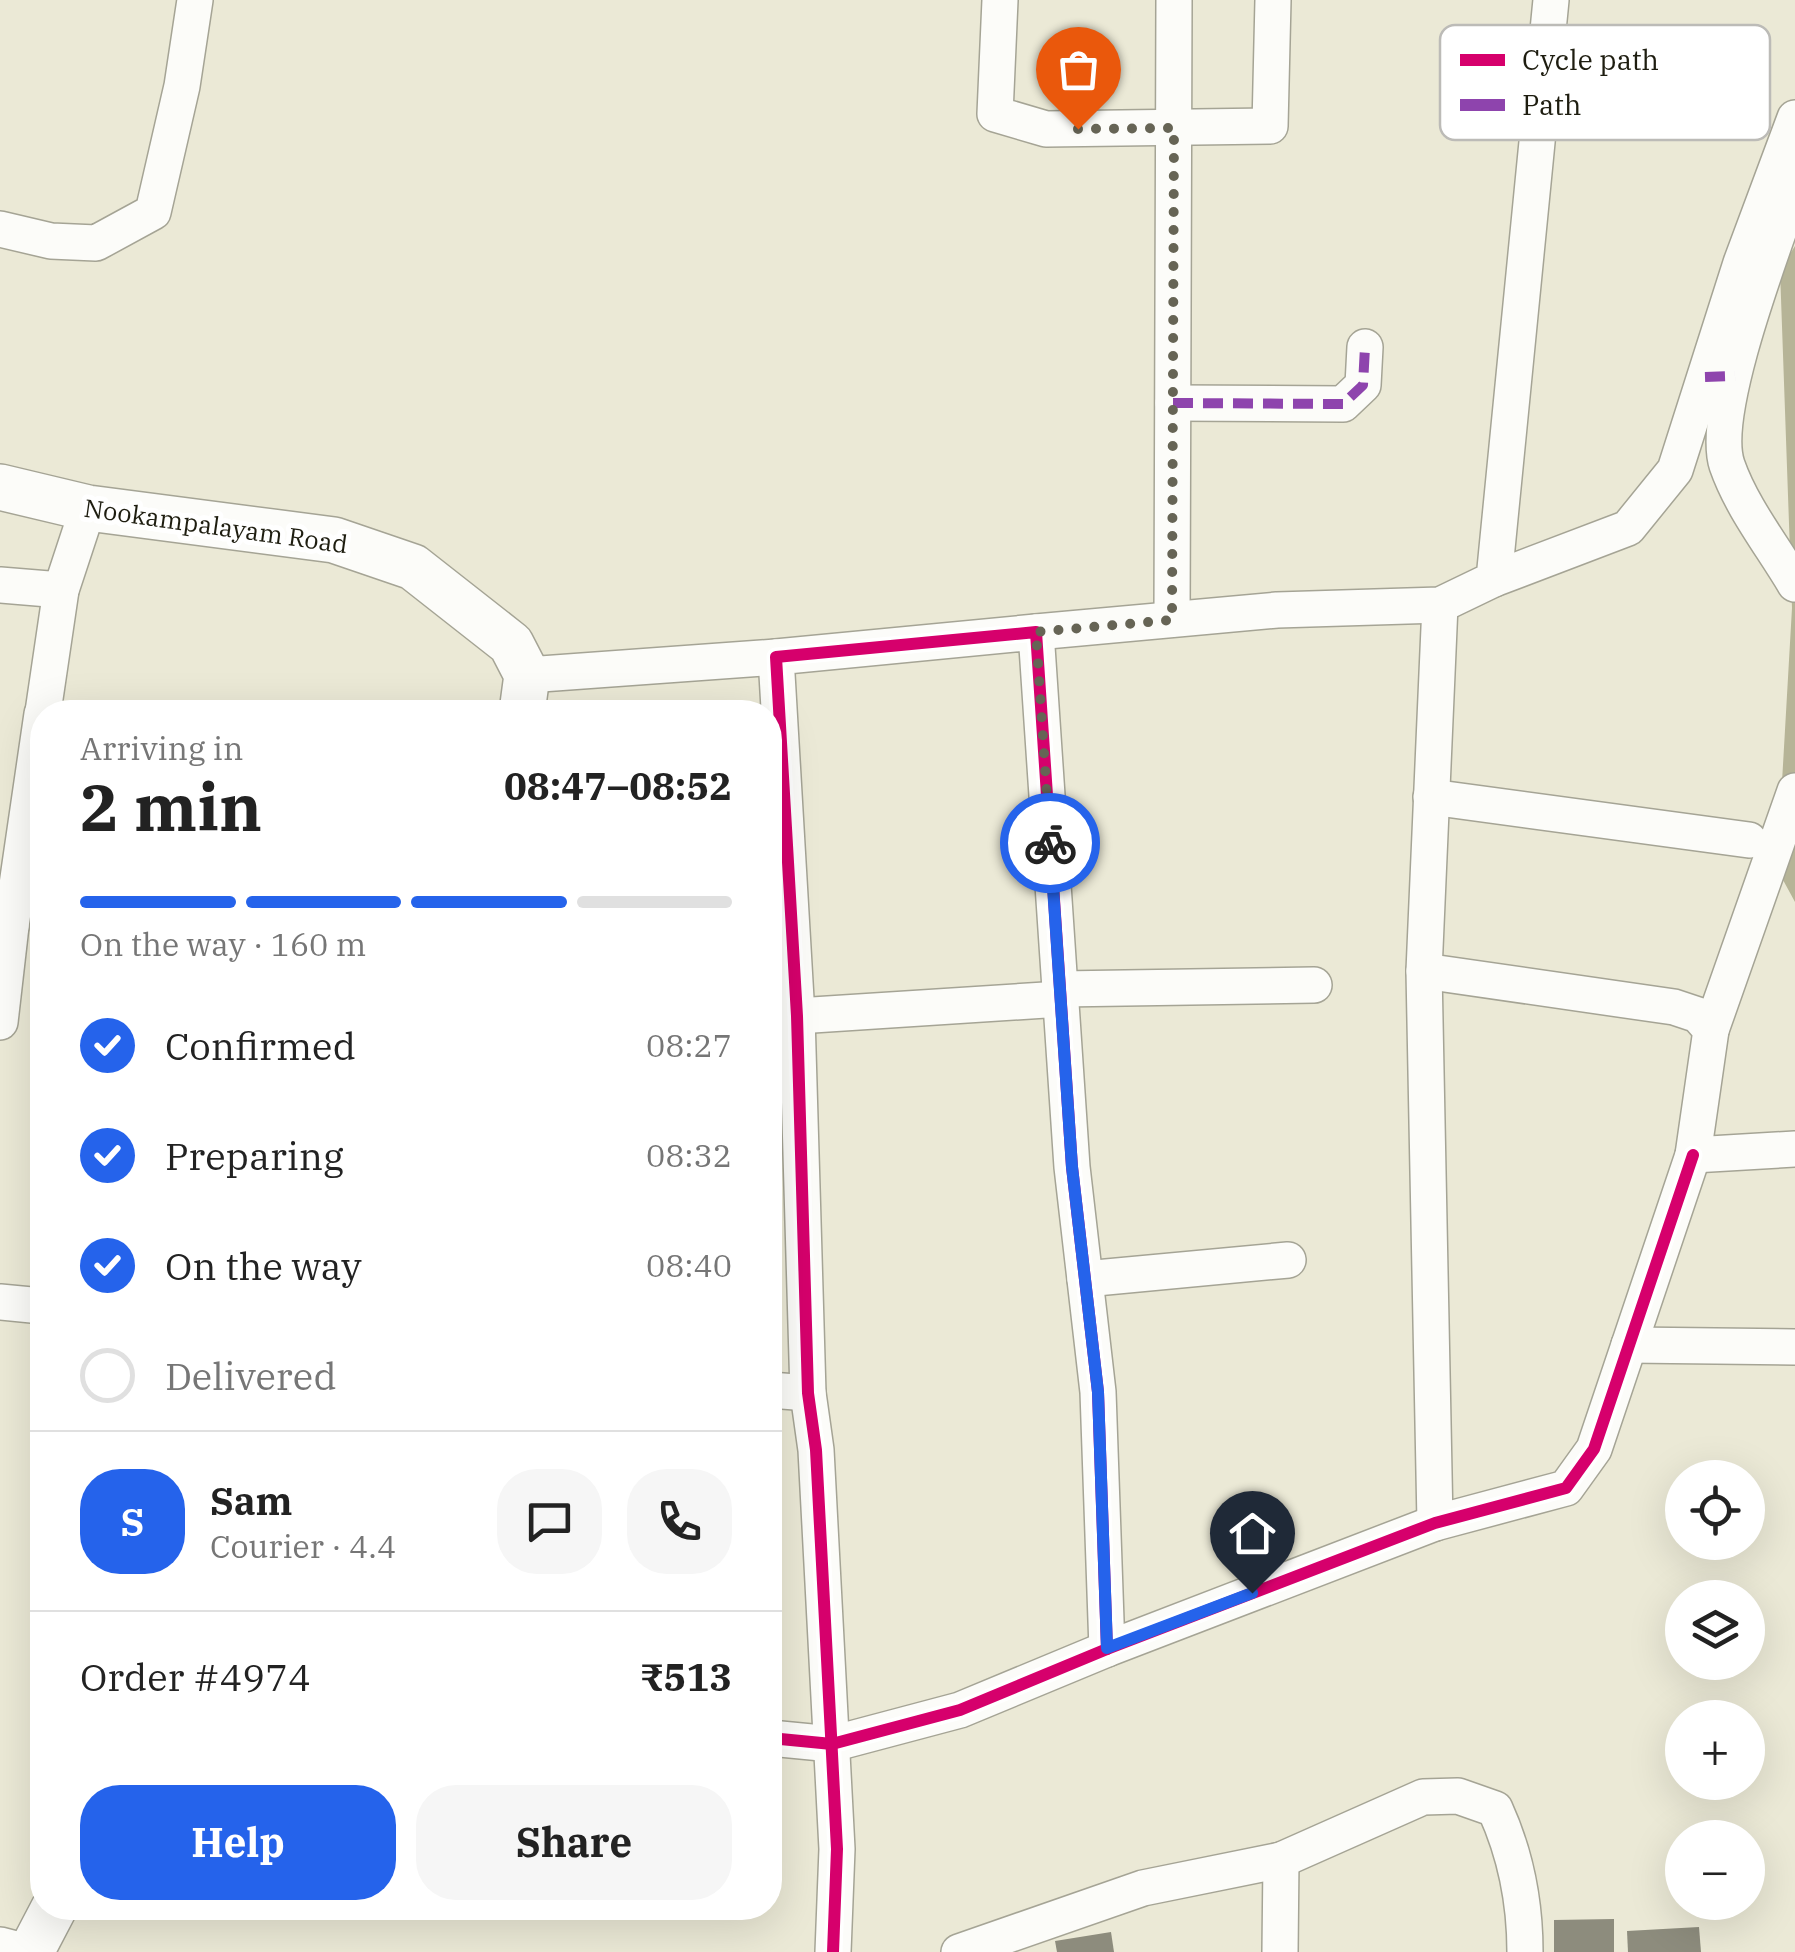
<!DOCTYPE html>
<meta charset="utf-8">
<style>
:root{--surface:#fff;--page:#f6f6f6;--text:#222;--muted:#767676;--line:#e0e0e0;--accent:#2563eb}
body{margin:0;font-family:"IBM Plex Serif",serif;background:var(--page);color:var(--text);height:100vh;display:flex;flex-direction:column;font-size:38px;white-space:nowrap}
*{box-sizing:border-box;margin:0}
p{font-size:32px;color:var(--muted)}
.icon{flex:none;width:55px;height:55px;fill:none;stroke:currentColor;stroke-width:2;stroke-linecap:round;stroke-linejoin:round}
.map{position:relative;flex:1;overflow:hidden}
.sheet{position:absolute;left:30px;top:700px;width:752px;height:1220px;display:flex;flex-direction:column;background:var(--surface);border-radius:40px;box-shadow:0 10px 40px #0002}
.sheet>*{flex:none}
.tools{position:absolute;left:1665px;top:1460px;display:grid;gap:20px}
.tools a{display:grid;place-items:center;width:100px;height:100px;border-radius:50%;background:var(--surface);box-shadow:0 10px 40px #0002;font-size:50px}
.pin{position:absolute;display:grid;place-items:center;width:85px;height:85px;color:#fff;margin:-102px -42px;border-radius:50% 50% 50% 0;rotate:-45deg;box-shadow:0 0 10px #0007}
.pin .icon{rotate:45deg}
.courier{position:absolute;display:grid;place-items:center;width:100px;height:100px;margin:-50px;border:8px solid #2563eb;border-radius:50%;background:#fff;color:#222;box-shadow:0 2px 12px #0007}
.overview em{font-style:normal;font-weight:700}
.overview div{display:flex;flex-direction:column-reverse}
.overview{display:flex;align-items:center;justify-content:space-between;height:170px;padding:0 50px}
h1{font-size:65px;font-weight:700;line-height:75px}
.bar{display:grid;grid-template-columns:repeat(4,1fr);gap:15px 10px;align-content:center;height:120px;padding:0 50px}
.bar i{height:12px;border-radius:8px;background:var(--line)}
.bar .selected{background:var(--accent)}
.bar p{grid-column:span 4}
.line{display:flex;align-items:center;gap:25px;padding:0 50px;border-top:2px solid var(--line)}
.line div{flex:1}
.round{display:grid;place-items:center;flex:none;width:105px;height:105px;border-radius:40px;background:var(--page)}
ol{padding:0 50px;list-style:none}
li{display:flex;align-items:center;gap:30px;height:110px}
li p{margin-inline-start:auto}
li .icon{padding:10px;border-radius:50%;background:var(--accent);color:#fff;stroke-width:4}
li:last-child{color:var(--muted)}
li i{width:55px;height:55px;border:5px solid var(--line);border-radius:50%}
.action{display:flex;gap:20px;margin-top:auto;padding:20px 50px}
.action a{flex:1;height:115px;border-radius:40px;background:var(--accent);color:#fff;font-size:40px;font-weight:700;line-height:115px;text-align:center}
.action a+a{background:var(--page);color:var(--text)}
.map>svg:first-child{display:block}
.water{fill:#b6b497}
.building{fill:#8d8c7d}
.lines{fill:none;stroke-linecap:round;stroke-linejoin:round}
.minor-casing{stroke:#a5a495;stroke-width:38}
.tertiary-casing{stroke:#a5a495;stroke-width:48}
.minor{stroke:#fcfcf9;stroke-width:35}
.tertiary{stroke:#fcfcf9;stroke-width:45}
.quiet{stroke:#8e44ad;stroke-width:10;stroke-dasharray:20 10;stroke-linecap:butt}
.cycleway-casing{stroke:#fff;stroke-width:19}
.cycleway{stroke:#d6006c;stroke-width:12}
.done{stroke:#666455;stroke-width:10;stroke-dasharray:0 18}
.route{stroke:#2563eb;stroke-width:12}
.labels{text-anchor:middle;stroke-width:10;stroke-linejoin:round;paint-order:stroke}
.street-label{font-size:25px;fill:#1e1d10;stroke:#fff}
.key{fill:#fff;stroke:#bcbbb7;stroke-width:2.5}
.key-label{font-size:28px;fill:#1e1d10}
</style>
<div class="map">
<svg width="1795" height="1952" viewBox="0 0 1795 1952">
<rect width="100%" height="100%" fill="#ebe9d6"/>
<polygon class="water" points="1795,246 1795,902 1777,869 1792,608 1780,270"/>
<g class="building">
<polygon points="1614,1919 1614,1952 1554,1952 1554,1920"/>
<polygon points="1699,1927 1701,1952 1628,1952 1627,1931"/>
<polygon points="1111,1932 1114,1952 1057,1952 1055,1941"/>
</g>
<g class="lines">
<defs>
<g id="minor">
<polyline points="1000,0 995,114 1046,129 1270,126 1273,0"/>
<path d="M1795,185C1775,244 1709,411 1727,465C1742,508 1772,545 1795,584"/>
<polyline points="0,229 51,241 96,243 153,212 182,86 195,0"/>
<polyline points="1173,403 1343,404 1363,385 1365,347"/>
<polyline points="1494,579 1628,528 1675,470 1741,263 1795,118"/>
<polyline points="0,585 61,590"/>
<polyline points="1440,605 1424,971 1674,1007 1698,1015 1711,1030 1693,1155 1795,1149"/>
<polyline points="1172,619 1174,0"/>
<polyline points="1036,632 1277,610 1440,605 1494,579 1551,0"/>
<polyline points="527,675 776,657"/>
<polyline points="43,712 61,590 88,508"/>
<polyline points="1431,797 1749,840"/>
<polyline points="0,924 11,926 42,714"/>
<polyline points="1424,971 1435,1523"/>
<polyline points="1060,989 1314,985"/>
<polyline points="797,1016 1061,999"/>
<polyline points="0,1022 11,926"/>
<polyline points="1711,1030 1795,791"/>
<polyline points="1085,1279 1288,1260"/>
<polyline points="0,1302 42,1306"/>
<polyline points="1629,1345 1795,1347"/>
<polyline points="770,1390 808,1393"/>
<polyline points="770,1738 832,1744 960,1710 1107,1649 1435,1523 1566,1488 1594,1449 1693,1155"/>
<polyline points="0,1945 27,1952"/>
<polyline points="833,1952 837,1849 816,1450 808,1393 797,1016 776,657 1036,632 1072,1167 1098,1392 1107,1649"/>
<path d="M959,1952L1143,1888L1281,1860L1423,1797L1458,1796L1495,1809C1516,1855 1525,1901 1525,1952"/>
<polyline points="1280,1952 1281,1860"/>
</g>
<g id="tertiary">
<polyline points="0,487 88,508 334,540 413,567 511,644 527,675 522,712"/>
<polyline points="31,1952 54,1908"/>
</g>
</defs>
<use href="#minor" class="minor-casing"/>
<use href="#tertiary" class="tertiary-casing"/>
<use href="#minor" class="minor"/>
<use href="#tertiary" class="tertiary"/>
<g class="quiet">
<polyline points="1705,377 1735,376"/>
<polyline points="1173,403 1343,404 1363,385 1365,347"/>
</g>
<defs>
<g id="cycleway">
<polyline points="770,1738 832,1744 960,1710 1107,1649 1435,1523 1566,1488 1594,1449 1693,1155"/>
<polyline points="833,1952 837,1849 816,1450 808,1393 797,1016 776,657 1036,632 1072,1167 1098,1392 1107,1649"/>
</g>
</defs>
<use href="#cycleway" class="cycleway-casing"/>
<use href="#cycleway" class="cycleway"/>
</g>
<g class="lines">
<polyline class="done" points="1050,843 1036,632 1172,620 1174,128 1078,129"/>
<polyline class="route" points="1050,843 1072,1167 1098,1392 1107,1648 1252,1593"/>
</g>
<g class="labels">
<g class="street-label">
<text transform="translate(216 526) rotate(8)" y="9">Nookampalayam Road</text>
</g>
</g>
<rect x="1440" y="25" width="330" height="115" rx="15" class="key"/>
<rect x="1460" y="54" width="45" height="12" fill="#d6006c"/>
<rect x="1460" y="99" width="45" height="12" fill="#8e44ad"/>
<g class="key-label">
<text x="1522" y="70">Cycle path</text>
<text x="1522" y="115">Path</text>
</g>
</svg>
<div class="tools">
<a><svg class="icon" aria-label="locate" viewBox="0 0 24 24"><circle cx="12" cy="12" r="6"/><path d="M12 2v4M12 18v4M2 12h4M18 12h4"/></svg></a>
<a><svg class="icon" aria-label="layers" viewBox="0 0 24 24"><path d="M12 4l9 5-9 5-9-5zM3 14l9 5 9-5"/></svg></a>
<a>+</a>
<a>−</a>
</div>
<div class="pin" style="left:1078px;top:129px;background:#ea580c"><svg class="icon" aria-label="bag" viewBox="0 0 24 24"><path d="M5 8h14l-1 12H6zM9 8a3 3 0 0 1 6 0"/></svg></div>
<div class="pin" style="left:1252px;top:1593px;background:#1f2937"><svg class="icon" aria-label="home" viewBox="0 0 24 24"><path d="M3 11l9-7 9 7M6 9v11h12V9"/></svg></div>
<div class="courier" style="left:1050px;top:843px"><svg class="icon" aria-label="bike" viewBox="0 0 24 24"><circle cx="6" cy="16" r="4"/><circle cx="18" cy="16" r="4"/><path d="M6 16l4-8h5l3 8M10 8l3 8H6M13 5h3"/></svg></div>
<section class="sheet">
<div class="overview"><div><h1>2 min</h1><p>Arriving in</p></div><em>08:47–08:52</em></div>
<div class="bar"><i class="selected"></i><i class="selected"></i><i class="selected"></i><i></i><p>On the way · 160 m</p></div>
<ol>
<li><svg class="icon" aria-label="check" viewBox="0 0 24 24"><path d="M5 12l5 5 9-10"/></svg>Confirmed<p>08:27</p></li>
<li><svg class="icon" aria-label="check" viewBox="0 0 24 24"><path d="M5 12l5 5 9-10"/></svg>Preparing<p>08:32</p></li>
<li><svg class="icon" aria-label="check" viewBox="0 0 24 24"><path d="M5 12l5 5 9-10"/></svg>On the way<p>08:40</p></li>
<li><i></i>Delivered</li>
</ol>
<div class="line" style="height:180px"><b class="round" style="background:var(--accent);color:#fff">S</b><div><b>Sam</b><p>Courier · 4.4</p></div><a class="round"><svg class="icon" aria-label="chat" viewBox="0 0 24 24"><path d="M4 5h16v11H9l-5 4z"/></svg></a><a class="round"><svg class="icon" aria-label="phone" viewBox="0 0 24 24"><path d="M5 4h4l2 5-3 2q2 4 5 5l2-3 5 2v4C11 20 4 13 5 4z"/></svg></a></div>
<div class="line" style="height:130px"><div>Order #4974</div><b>₹513</b></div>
<div class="action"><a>Help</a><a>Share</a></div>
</section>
</div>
